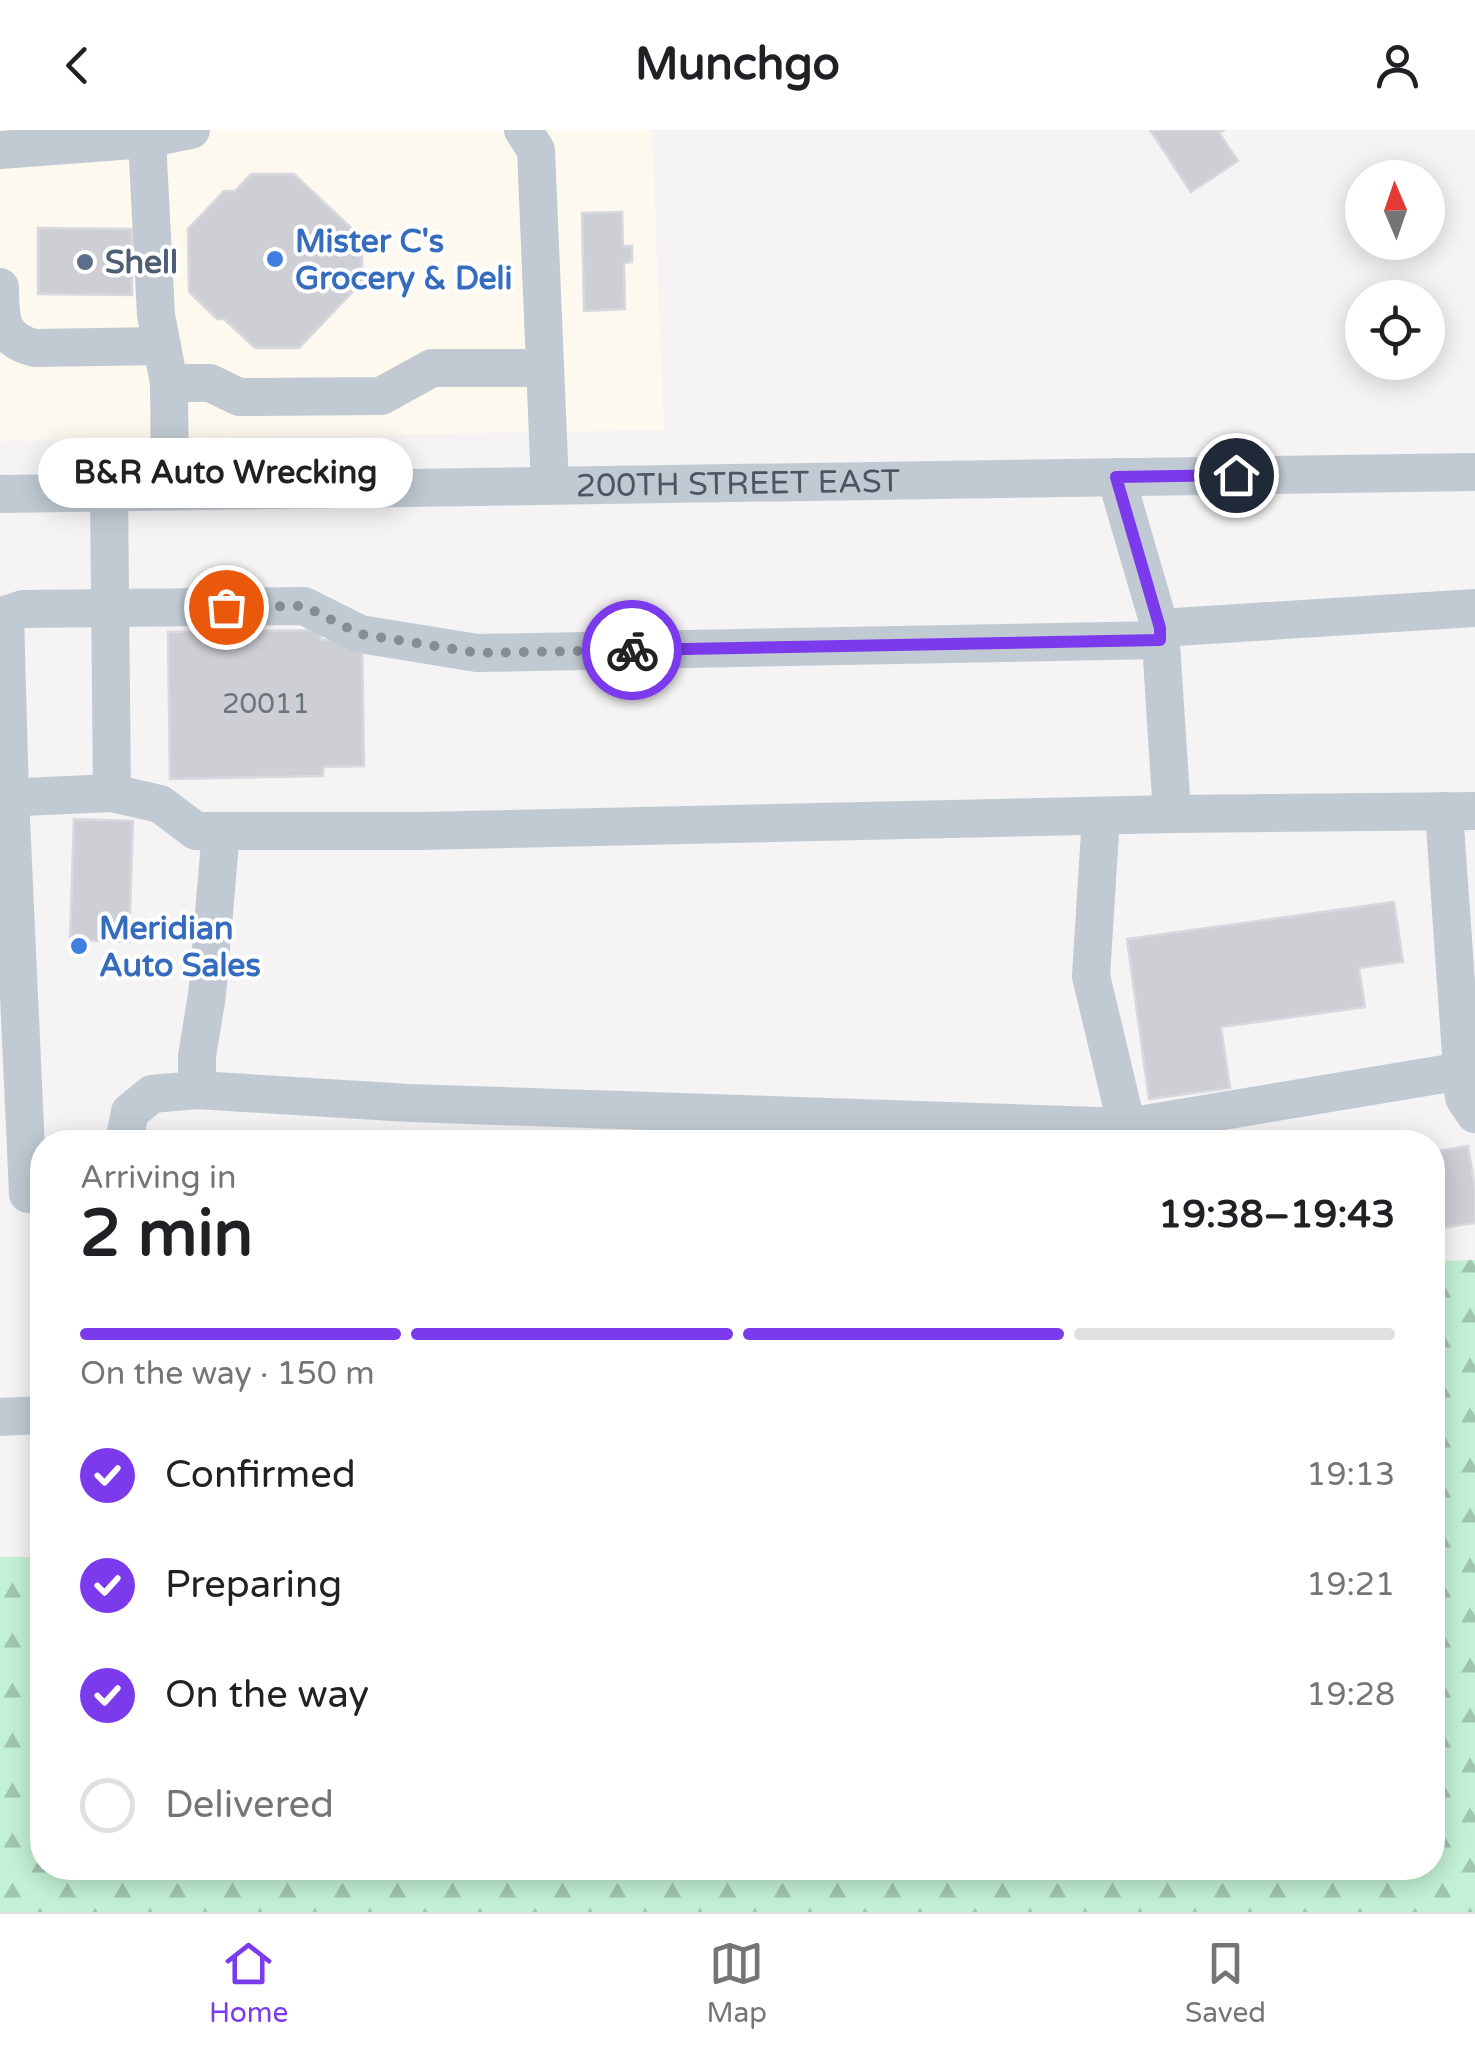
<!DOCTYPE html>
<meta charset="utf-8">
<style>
:root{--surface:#fff;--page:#f6f6f6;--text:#202124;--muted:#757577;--line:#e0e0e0;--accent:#7c3aed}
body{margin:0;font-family:"Varela Round",sans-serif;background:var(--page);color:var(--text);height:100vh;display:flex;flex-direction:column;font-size:38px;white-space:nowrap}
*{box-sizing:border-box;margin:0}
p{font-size:32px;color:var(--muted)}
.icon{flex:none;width:55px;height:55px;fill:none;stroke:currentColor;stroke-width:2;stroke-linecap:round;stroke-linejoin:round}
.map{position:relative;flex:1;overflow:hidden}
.panel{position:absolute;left:30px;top:1000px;width:1415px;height:750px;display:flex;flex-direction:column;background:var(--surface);border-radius:40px;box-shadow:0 5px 25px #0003}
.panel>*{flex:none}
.needle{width:65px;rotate:358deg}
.tools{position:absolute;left:1345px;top:30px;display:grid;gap:20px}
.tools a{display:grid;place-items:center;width:100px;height:100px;border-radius:50%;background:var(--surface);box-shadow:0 5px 25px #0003;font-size:50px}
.pin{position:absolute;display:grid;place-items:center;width:85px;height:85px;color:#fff;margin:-42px;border:5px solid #fff;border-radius:50%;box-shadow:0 2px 10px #0007}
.courier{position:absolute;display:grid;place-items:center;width:100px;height:100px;margin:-50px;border:8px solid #7c3aed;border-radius:50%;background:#fff;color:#222;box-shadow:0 2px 12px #0007}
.bubble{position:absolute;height:70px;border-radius:35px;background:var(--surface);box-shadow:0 5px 25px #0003;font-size:32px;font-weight:800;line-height:70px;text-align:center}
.overview em{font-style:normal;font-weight:800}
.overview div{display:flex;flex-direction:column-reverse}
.overview{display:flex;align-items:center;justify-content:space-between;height:170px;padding:0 50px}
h1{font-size:65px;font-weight:800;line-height:75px}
.bar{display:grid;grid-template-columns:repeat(4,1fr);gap:15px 10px;align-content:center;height:120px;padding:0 50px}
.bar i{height:12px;border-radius:8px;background:var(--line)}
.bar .selected{background:var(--accent)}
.bar p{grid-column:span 4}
ol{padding:0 50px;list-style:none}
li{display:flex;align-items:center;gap:30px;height:110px}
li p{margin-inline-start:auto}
li .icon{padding:10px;border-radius:50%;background:var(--accent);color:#fff;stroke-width:4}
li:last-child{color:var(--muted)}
li i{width:55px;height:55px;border:5px solid var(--line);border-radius:50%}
header{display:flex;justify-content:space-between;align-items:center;height:130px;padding:0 50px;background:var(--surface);font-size:45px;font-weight:800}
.tabs{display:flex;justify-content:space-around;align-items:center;height:140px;border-top:2px solid var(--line);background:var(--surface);font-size:28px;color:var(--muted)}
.tabs a{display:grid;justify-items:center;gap:5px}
.tabs .selected{color:var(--accent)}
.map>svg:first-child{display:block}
.commercial{fill:#fdf9ef}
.forest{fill:url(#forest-firs)}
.building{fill:#cdcfd5;stroke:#d7d9de;stroke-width:2.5}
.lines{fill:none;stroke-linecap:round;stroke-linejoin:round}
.minor{stroke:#c1cad2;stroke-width:38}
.done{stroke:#868d94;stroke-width:10;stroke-dasharray:0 18}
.route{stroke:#7c3aed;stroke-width:12}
.shop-dot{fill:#3f7fe0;stroke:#fff;stroke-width:4}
.service-dot{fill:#5c6f8a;stroke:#fff;stroke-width:4}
.labels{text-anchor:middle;stroke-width:8;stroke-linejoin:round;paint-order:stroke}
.number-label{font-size:28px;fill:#6b747e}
.shop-label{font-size:32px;font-weight:bold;fill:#366cbe;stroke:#fff;text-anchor:start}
.service-label{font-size:32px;font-weight:bold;fill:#4e5e75;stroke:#fff;text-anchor:start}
.street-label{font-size:32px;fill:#4a5661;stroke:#fff}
</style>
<header><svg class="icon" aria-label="back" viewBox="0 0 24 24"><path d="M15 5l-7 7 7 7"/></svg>Munchgo<svg class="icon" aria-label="person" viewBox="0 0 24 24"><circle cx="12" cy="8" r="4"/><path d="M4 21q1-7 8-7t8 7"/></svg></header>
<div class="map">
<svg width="1475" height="1782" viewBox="0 0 1475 1782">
<defs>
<pattern id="forest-firs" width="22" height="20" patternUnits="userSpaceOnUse" patternTransform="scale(2.5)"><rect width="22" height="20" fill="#c3f1d5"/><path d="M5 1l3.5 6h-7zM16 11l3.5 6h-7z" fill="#a0c6b0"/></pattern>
</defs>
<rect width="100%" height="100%" fill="#f5f3f3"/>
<polygon class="commercial" points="0,0 652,0 664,300 0,311"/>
<polygon class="forest" points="1475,1130 1475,1782 0,1782 0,1427 42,1427 42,1738 1432,1738 1433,1131"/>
<g class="building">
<polygon points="1150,0 1224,0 1219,3 1238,31 1191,62"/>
<polygon points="251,44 294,44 361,107 363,151 299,218 255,218 224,189 217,189 189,162 188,99 224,61 235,61"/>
<polygon points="622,82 623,116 632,116 632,132 624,133 625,179 584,181 582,83"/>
<polygon points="38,98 132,99 132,165 38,164"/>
<polygon points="321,500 321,510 362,509 364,636 323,637 323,646 170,649 168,502"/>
<polygon points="74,689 133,691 129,812 70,810"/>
<polygon points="1394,772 1403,832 1359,838 1365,877 1221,897 1230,958 1149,969 1127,809"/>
<polygon points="1468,1016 1475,1059 1475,1093 1432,1099 1432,1022"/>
</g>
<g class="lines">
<g class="minor">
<polyline points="141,0 147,9 156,185 169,253 170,361"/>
<polyline points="523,0 536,20 550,355"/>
<polyline points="0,20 147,9 191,0"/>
<path d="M0,157C0,188 0,210 35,218L162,216"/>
<polyline points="169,253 210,253 239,267 381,266 432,238 545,238"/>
<polyline points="109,362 112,663"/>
<path id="s1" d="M0,364L1475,342"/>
<polyline points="1160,498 1475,478"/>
<polyline points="0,668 112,663 160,674 196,701 421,701 1172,684 1160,498 1116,347"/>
<polyline points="1444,681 1464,968 1475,984"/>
<polyline points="1172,684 1475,681"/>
<polyline points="1101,686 1091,846 1127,997 1462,941"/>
<polyline points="197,960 197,926 207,865 221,701"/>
<polyline points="124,1012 130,982 152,964 197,960 409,973 1127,997 1127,1012"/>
<polyline points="28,1064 10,667 5,485 23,479 304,476 360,504 477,523 1160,510"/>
<polyline points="0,1287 42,1285"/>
</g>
</g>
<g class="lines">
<polyline class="done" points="226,477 304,476 360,504 478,523 632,520"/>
<polyline class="route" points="632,520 1160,510 1160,498 1116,347 1236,345"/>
</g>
<g class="shop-dot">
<circle cx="275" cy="129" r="10"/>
<circle cx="79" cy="816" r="10"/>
</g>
<circle class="service-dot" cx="85" cy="132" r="10"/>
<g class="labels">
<g class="number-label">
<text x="266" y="583">20011</text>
</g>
<g class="shop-label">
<text x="295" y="122">Mister C's<tspan x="295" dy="37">Grocery &amp; Deli</tspan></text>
<text x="99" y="809">Meridian<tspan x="99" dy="37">Auto Sales</tspan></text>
</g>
<g class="service-label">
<text x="105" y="143">Shell</text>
</g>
<g class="street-label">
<text dy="11" stroke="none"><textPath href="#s1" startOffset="738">200TH STREET EAST</textPath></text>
</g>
</g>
</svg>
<div class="tools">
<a><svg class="needle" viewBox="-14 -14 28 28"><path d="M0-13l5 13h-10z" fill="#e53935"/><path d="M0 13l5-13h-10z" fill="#757577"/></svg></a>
<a><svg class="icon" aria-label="locate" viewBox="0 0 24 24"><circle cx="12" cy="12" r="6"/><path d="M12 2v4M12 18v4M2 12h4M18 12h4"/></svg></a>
</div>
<div class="pin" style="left:226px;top:477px;background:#ea580c"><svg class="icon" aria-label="bag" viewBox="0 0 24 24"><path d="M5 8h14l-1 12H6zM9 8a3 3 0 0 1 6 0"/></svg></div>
<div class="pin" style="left:1236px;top:345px;background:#1f2937"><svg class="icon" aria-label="home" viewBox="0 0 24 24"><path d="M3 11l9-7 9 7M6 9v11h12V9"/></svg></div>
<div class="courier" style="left:632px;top:520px"><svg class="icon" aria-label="bike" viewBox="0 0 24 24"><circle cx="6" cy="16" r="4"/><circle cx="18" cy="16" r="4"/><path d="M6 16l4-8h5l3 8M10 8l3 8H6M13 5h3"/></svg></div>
<div class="bubble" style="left:38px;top:308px;width:375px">B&amp;R Auto Wrecking</div>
<section class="panel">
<div class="overview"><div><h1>2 min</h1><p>Arriving in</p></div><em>19:38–19:43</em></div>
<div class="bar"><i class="selected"></i><i class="selected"></i><i class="selected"></i><i></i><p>On the way · 150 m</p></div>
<ol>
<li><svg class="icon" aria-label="check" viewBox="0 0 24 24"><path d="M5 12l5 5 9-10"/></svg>Confirmed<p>19:13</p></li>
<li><svg class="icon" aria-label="check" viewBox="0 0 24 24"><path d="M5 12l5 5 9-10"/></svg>Preparing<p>19:21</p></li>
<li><svg class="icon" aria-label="check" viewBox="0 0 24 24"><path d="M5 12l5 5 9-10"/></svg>On the way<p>19:28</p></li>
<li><i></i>Delivered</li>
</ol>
</section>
</div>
<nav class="tabs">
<a class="selected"><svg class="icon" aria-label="home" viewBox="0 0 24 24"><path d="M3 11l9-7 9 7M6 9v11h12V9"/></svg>Home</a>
<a><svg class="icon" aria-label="map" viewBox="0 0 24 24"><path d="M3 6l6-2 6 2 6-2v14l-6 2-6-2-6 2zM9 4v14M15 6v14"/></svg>Map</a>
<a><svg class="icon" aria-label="saved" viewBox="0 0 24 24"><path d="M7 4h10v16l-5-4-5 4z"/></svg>Saved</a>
</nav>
